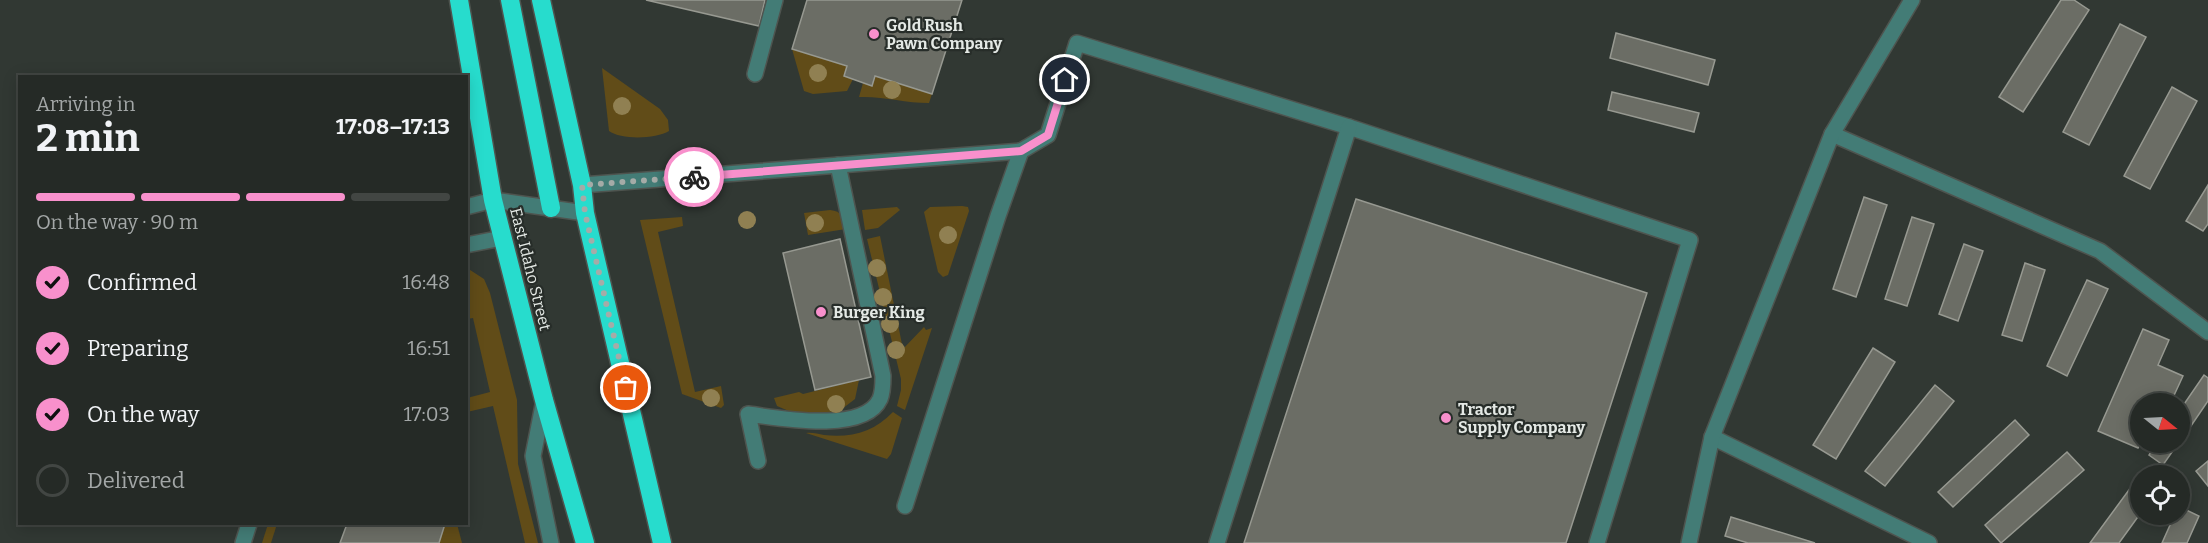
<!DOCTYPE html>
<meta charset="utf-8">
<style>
:root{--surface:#252a26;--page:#2d322e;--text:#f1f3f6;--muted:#a3a7a7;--line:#424643;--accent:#f890cc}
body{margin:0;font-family:Bitter,serif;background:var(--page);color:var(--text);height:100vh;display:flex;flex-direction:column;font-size:22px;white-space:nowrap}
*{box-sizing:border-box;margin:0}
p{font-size:20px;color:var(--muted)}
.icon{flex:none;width:33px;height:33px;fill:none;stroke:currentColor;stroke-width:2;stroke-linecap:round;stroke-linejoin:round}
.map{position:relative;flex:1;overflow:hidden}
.details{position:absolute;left:18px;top:75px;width:450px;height:450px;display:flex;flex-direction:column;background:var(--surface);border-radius:0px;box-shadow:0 3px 15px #0003,0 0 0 2px var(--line)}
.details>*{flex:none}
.needle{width:39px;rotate:108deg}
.fabs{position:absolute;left:2130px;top:393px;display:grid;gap:12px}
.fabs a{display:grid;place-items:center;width:60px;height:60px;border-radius:50%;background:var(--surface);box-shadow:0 3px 15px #0003,0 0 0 2px var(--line);font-size:30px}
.pin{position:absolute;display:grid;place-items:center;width:51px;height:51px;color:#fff;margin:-26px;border:3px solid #fff;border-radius:50%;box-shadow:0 2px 6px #0007}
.courier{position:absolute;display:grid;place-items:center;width:60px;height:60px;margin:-30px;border:4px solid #f890cc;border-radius:50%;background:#fff;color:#222;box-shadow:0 2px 8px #0007}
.headline em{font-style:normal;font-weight:700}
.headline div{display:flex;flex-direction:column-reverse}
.headline{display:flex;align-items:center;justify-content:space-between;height:102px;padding:0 18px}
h1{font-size:39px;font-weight:700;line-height:45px}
.bar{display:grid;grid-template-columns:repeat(4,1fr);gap:9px 6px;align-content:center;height:72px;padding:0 18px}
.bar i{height:8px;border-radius:4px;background:var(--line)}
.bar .current{background:var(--accent)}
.bar p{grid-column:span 4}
ol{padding:0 18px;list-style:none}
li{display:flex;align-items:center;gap:18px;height:66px}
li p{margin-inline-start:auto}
li .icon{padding:6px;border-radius:50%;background:var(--accent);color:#111;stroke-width:4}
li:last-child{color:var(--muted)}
li i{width:33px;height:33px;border:3px solid var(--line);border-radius:50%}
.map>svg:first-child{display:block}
.green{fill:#614c18}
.building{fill:#6b6d65;stroke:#979991;stroke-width:1.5}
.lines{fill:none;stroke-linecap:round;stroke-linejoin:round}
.minor-casing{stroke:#4e544f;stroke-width:18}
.highway-casing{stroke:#4e544f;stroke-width:21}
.minor{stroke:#437c76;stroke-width:15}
.highway{stroke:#27dccd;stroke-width:18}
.tree{fill:#908052}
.done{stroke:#a5aba7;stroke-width:6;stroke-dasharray:0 10.8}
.route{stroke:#f890cc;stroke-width:8}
.poi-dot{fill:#f890cc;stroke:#272d29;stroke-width:2}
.labels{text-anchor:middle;stroke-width:4.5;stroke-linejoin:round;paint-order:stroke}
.poi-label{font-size:16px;font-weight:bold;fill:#e4e9e5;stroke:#272d29;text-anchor:start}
.street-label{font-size:16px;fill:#e4e9e5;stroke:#272d29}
</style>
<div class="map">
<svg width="2208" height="543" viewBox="0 0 2208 543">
<rect width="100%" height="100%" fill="#313833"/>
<g class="green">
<polygon points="792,49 847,66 844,76 853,79 847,91 813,94 804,91"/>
<path d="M602,68L660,109L668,120L669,131C656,139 621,140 609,131Z"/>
<path d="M875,76L932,94L929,103C905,103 883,96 859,97L863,83L872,86Z"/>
<polygon points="962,206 968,207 969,211 948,275 943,277 938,272 924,212 930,207"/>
<polygon points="897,207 900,210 878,228 865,230 862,210"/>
<path d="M830,210C842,211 844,218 846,229L808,235L804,213Z"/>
<polygon points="682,217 683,226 658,232 695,392 721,386 724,405 721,408 682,394 640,220"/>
<polygon points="880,236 903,349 924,327 926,330 932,328 905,410 897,406 901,390 901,379 867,239"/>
<polygon points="467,268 484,279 490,293 517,400 518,464 538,543 525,543 493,406 467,412 467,398 490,392 473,318 467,319"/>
<polygon points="859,380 855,399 838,412 791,412 777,406 774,398 799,392 803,394"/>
<path d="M893,412L902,418L891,454L887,459L806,433C812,432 818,434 824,435C851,438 874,432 893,412Z"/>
<polygon points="268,524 277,524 271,543 262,543"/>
<polygon points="445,524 457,524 462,543 439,543"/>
</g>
<g class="building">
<polygon points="646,0 765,0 759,26"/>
<polygon points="807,0 962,0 932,94 875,76 872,86 844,76 847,66 792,49"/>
<polygon points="2061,0 2074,0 2089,10 2023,112 1999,97"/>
<polygon points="2120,24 2146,37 2089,145 2063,132"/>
<polygon points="1616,33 1715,60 1708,85 1610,58"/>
<polygon points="2172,87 2197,101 2150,189 2124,176"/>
<polygon points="1612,92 1699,113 1694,132 1608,110"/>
<polygon points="2208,185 2208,224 2203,231 2186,221"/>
<polygon points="1864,197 1887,205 1856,297 1833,289"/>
<polygon points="1356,199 1647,293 1566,543 1244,543"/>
<polygon points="1912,217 1934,224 1907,306 1885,299"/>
<polygon points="840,239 871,377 815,390 783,253"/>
<polygon points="1964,244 1983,251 1958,321 1939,314"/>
<polygon points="2025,263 2045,270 2022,341 2002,335"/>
<polygon points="2087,280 2108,289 2067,376 2047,366"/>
<polygon points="2143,329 2169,340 2158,365 2183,376 2170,404 2164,404 2156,400 2154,404 2140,404 2141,442 2138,448 2098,431"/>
<polygon points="1873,348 1895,362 1836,459 1813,445"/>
<polygon points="2204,375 2208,378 2208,401 2180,442 2180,410"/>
<polygon points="1935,385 1954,401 1885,486 1865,471"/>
<polygon points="2015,420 2029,435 1953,507 1938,492"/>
<polygon points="2157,442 2179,442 2163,465 2149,455"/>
<polygon points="2067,452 2084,470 2001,543 1985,525"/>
<polygon points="2208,461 2208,486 2196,471"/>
<polygon points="2137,479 2140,482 2140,514 2119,543 2090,543"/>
<polygon points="2180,507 2199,516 2187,543 2162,543 2175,514 2180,514"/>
<polygon points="1731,517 1815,543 1748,543 1725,536"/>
<polygon points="347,524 445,524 439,543 340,543"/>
</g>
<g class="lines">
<defs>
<g id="minor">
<polyline points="755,74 775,0"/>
<polyline points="1832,134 2100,251 2208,332"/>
<polyline points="582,185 1021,151"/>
<polyline points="466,207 493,200 585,213"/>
<polyline points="466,245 502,238"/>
<polyline points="544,400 533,456 551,543"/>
<polyline points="1712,437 1929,543"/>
<path d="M758,461L748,414C778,418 864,434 880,399C883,392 883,384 883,376L838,165"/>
<polyline points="905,506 998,216 1021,151 1048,135 1077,43 1349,127 1690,240 1597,543"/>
<polyline points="243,543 249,524"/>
<polyline points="1217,543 1349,127"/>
<polyline points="1689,543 1712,437 1832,134 1912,0"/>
</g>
<g id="highway">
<polyline points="459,0 493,200 544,400 585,543"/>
<polyline points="510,0 551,208"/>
<polyline points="541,0 582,185 585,213 662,543"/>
</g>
</defs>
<use href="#minor" class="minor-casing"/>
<use href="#highway" class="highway-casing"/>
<use href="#minor" class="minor"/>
<use href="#highway" class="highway"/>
</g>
<g class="tree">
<circle cx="818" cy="73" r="9"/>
<circle cx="892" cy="90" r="9"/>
<circle cx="622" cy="106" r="9"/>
<circle cx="747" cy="220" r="9"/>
<circle cx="815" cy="223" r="9"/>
<circle cx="948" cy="235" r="9"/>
<circle cx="877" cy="268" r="9"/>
<circle cx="883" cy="297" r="9"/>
<circle cx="890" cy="324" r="9"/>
<circle cx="896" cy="350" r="9"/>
<circle cx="711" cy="398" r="9"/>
<circle cx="836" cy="404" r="9"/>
</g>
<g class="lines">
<polyline class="done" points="626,388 585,213 582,185 694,177"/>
<polyline class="route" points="694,177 1021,151 1048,135 1065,80"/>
</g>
<g class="poi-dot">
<circle cx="874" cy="34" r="6"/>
<circle cx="821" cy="312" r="6"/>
<circle cx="1446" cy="418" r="6"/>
</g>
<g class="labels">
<g class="poi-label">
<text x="886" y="31">Gold Rush<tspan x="886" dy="18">Pawn Company</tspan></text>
<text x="833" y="318">Burger King</text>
<text x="1458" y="415">Tractor<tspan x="1458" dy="18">Supply Company</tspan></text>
</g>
<g class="street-label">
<text transform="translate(531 269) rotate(76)" y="6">East Idaho Street</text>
</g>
</g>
</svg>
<div class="fabs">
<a><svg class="needle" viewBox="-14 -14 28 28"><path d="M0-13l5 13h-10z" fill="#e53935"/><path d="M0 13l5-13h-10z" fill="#a3a7a7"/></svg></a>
<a><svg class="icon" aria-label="locate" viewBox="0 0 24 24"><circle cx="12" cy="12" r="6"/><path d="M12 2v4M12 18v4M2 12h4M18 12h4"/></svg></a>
</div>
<div class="pin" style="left:626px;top:388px;background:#ea580c"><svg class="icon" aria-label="bag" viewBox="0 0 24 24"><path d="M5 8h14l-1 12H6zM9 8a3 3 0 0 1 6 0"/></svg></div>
<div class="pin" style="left:1065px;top:80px;background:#1f2937"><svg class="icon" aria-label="home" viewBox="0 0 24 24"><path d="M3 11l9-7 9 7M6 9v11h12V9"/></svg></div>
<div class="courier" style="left:694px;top:177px"><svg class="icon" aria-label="bike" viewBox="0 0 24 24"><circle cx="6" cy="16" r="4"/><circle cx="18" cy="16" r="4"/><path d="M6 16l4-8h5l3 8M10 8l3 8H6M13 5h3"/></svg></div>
<section class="details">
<div class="headline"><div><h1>2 min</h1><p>Arriving in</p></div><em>17:08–17:13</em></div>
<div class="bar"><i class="current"></i><i class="current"></i><i class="current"></i><i></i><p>On the way · 90 m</p></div>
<ol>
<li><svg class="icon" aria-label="check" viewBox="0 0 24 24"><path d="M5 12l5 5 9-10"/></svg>Confirmed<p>16:48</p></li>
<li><svg class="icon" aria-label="check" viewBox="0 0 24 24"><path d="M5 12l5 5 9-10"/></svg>Preparing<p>16:51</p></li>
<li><svg class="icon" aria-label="check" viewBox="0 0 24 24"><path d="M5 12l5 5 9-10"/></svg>On the way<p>17:03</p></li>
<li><i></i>Delivered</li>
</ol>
</section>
</div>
